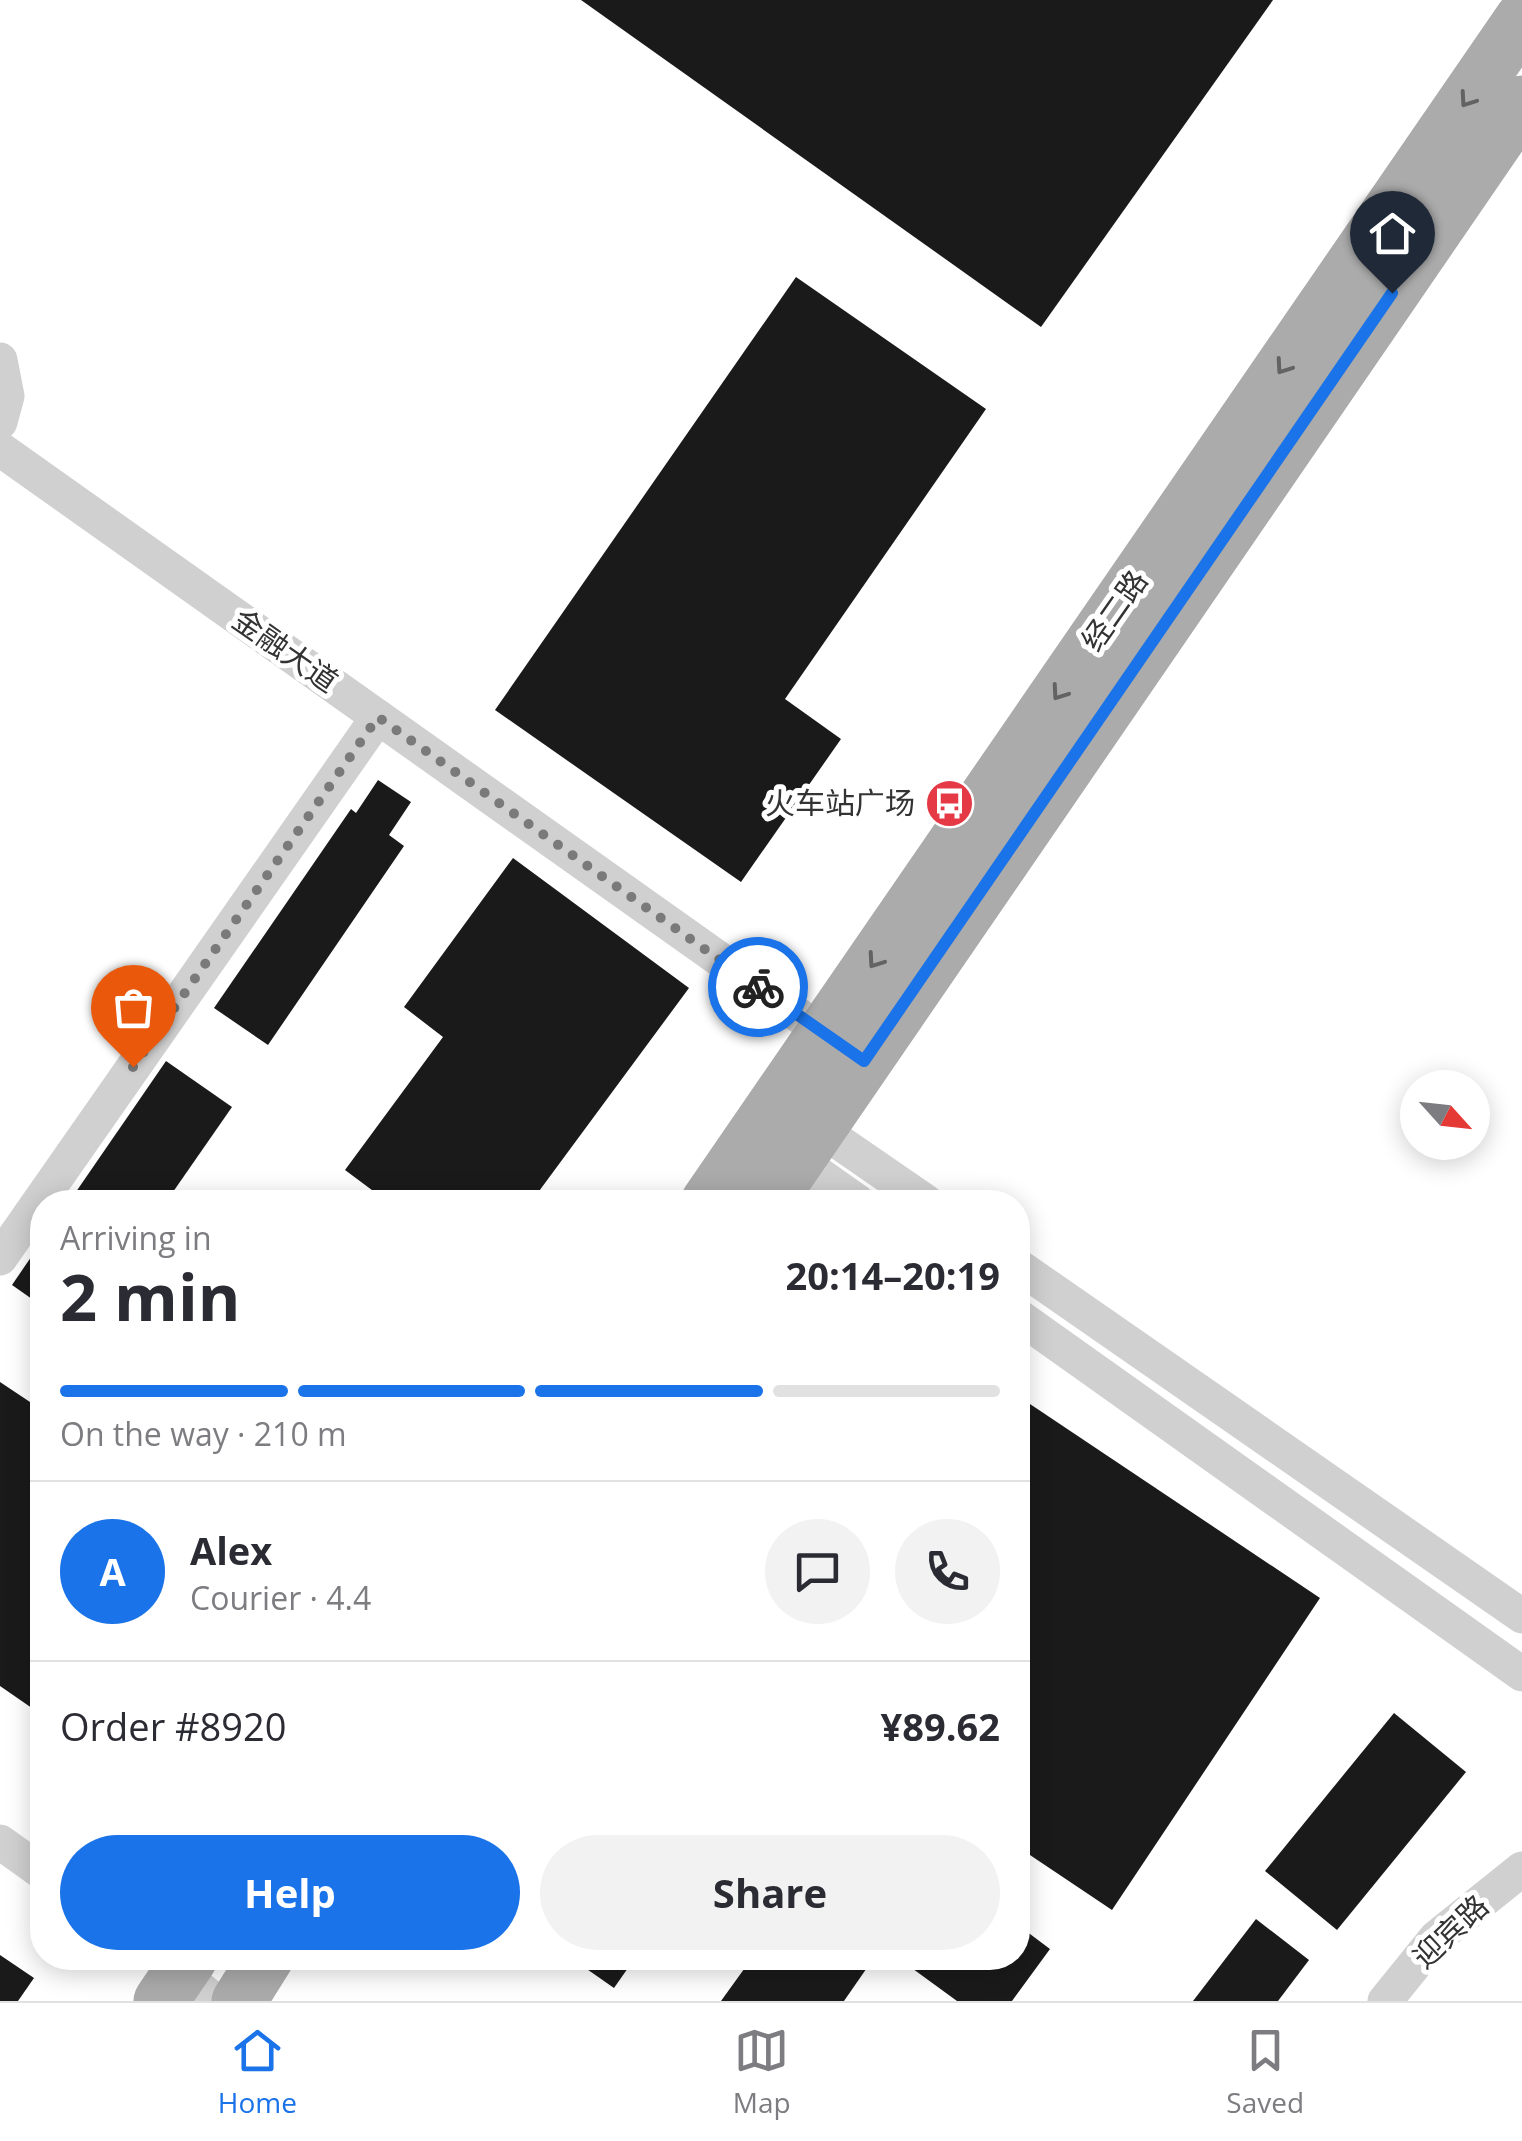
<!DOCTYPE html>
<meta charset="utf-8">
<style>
:root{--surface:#fff;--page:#f2f2f3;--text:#2b2b33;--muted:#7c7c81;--line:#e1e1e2;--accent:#1a73e8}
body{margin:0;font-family:"Open Sans","Noto Sans SC",sans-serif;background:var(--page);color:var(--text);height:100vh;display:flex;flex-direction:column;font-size:38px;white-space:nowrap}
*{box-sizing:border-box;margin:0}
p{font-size:32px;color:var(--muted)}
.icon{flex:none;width:55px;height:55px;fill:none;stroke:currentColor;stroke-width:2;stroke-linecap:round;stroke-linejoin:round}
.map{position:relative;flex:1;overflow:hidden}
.side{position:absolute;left:30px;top:1190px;width:1000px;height:780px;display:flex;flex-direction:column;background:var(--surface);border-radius:40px;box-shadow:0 5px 25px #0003}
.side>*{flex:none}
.needle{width:65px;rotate:117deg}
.buttons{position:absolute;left:1400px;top:1070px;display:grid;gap:20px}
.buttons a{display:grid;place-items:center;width:90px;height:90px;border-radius:50%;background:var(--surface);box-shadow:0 5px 25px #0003;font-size:50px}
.pin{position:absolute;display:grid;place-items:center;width:85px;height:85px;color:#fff;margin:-102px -42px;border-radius:50% 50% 50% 0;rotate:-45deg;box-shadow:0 0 10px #0007}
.pin .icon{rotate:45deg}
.courier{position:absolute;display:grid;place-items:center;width:100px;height:100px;margin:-50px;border:8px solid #1a73e8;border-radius:50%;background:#fff;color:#222;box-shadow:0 2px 12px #0007}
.summary em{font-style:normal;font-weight:700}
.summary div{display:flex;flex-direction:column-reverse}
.summary{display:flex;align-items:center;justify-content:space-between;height:170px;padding:0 30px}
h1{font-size:65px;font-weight:700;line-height:75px}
.bar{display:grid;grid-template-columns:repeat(4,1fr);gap:15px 10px;align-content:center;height:120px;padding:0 30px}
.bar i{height:12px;border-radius:8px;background:var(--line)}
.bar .current{background:var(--accent)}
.bar p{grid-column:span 4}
.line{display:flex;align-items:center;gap:25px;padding:0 30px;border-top:2px solid var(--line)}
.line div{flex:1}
.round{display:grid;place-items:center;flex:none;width:105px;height:105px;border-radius:52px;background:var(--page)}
.cta{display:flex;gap:20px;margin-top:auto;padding:20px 30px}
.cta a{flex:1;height:115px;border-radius:60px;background:var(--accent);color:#fff;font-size:40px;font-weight:700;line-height:115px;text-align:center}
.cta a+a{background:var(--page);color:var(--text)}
.dock{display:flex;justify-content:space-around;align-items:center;height:140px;border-top:2px solid var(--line);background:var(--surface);font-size:28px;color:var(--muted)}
.dock a{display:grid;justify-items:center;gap:5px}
.dock .current{color:var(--accent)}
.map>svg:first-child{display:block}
.building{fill:#1a1a1a}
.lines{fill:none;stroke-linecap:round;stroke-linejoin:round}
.street{stroke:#d0d0d0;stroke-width:35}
.primary{stroke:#ababab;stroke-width:55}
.oneway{stroke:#636363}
.done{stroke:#7a7a7a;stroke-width:10;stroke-dasharray:0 18}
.route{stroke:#1a73e8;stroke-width:12}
.labels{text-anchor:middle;stroke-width:10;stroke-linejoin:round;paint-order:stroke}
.street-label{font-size:30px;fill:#333;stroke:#fff}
.poi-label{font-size:30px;fill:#333;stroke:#fff;text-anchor:end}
</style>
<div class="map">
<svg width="1522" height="2001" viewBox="0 0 1522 2001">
<rect width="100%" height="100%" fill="#fff"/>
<g class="building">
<polygon points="581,0 1273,0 1041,327"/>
<polygon points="796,277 986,409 785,699 841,739 741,882 495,710"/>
<polygon points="378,780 411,802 389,835 404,846 268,1045 214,1008 351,809 356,813"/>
<polygon points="513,858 689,988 531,1202 388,1202 345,1170 443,1037 404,1007"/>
<polygon points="166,1061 232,1107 166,1202 69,1202"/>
<polygon points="42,1241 42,1306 12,1285"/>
<polygon points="0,1382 42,1410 42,1715 0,1686"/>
<polygon points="1018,1396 1320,1598 1112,1910 1018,1847"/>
<polygon points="1394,1713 1466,1772 1337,1930 1265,1871"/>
<polygon points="1256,1919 1309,1960 1278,2001 1193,2001"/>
<polygon points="1018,1925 1050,1949 1012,2001 957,2001 898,1958 1018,1958"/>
<polygon points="0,1955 34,1978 18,2001 0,2001"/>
<polygon points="571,1958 635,1958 614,1988"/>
<polygon points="752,1958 864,1958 871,1962 844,2001 721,2001"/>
</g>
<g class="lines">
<g class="street">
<polyline points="0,360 7,396 0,422"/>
<polyline points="0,449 839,1044"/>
<polyline points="804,1118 926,1202"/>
<polyline points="783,1149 858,1202"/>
<polyline points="0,1258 378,717"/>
<polyline points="1018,1266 1522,1616"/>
<polyline points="1018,1316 1522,1674"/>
<polyline points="0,1842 42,1872"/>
<polyline points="166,1961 215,2001"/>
<polyline points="1385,2001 1436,1938 1522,1869"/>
</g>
<g class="primary">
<polyline points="708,1202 1522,19"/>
<polyline points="768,1202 1522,103"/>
<polyline points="161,2001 190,1958"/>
<polyline points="239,2001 266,1958"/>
</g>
</g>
<defs><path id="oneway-chevron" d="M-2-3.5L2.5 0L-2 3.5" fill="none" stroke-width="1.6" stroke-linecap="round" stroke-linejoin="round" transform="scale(2.5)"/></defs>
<g class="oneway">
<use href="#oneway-chevron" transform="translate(1467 100) rotate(125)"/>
<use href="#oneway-chevron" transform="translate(1283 367) rotate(125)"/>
<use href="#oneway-chevron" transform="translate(1059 693) rotate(125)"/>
<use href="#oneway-chevron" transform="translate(875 961) rotate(125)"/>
</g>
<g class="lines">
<polyline class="done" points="133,1067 378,717 758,987"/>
<polyline class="route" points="758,987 864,1061 1392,293"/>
</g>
<defs>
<symbol id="bus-disc" viewBox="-11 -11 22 22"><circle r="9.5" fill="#e63946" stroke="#fff"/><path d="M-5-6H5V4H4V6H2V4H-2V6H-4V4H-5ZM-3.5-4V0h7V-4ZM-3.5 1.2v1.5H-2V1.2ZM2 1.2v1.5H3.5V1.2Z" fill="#fff"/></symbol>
</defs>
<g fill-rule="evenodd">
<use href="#bus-disc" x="922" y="776" width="55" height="55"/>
</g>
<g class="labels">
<g class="street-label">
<text transform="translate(1115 611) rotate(-55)" y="10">经二路</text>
<text transform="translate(285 651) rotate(35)" y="10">金融大道</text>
<text transform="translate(1451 1932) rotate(-43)" y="10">迎宾路</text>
</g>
<g class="poi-label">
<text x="915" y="814">火车站广场</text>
</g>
</g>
</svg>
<div class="buttons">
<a><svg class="needle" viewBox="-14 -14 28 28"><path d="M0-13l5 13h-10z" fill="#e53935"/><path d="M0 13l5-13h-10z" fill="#7c7c81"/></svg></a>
</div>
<div class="pin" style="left:133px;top:1067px;background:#ea580c"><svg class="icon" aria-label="bag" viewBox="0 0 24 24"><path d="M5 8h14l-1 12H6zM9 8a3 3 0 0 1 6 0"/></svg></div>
<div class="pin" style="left:1392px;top:293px;background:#1f2937"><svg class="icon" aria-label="home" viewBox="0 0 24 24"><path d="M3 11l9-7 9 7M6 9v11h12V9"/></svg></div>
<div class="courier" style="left:758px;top:987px"><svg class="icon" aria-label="bike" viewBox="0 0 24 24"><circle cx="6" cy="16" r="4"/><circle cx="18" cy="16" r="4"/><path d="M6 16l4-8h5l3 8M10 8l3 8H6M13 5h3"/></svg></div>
<section class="side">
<div class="summary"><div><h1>2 min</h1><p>Arriving in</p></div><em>20:14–20:19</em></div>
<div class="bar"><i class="current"></i><i class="current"></i><i class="current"></i><i></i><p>On the way · 210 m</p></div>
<div class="line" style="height:180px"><b class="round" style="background:var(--accent);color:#fff">A</b><div><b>Alex</b><p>Courier · 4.4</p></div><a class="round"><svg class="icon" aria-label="chat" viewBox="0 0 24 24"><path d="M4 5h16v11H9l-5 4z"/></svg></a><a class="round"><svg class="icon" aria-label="phone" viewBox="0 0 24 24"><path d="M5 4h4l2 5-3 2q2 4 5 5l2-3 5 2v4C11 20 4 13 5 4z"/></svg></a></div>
<div class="line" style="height:130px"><div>Order #8920</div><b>¥89.62</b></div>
<div class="cta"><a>Help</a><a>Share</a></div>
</section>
</div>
<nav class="dock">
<a class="current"><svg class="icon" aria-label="home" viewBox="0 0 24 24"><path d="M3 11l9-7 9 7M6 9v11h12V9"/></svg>Home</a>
<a><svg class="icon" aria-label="map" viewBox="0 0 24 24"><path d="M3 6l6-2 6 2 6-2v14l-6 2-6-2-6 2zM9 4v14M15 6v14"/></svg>Map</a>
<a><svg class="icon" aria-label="saved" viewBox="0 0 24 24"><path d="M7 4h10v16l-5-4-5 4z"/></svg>Saved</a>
</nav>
